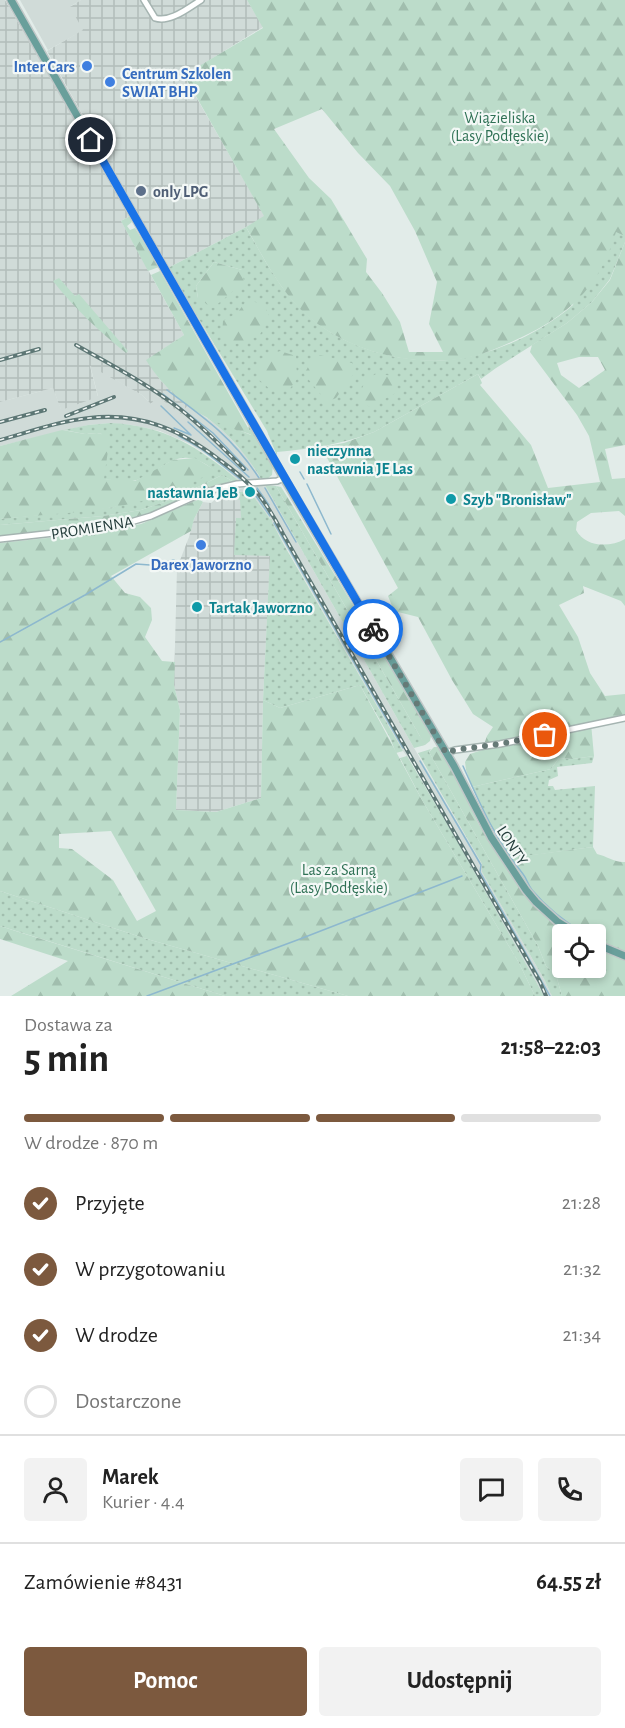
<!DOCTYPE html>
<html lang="pl">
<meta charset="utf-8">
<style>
:root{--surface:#fff;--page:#f2f2f2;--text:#222;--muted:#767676;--line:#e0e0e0;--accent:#7c593e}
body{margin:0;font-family:"Alegreya Sans",sans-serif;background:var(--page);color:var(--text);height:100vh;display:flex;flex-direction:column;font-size:22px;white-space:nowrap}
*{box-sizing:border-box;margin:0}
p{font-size:20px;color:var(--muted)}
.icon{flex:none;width:33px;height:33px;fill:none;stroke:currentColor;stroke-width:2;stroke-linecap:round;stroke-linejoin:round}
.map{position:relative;height:996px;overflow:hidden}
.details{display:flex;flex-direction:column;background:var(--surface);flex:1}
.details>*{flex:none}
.fabs{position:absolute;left:552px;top:924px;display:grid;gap:12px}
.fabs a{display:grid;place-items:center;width:54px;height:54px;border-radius:6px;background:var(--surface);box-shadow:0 3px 9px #0003;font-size:30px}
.pin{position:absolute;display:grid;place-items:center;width:51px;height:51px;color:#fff;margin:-26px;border:3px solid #fff;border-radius:50%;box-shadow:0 2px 6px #0007}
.courier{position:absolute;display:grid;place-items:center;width:60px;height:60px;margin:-30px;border:4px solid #1a73e8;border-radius:50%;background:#fff;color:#222;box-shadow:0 2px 8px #0007}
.summary em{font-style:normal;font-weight:700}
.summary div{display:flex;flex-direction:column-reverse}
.summary{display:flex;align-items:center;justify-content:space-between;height:102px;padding:0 24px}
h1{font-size:39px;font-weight:700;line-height:45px}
.bar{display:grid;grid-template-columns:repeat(4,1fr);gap:9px 6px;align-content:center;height:72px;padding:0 24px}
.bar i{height:8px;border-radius:4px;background:var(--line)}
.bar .on{background:var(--accent)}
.bar p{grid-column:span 4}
.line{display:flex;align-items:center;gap:15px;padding:0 24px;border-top:2px solid var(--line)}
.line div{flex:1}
.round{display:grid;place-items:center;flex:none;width:63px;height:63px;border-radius:6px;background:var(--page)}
ol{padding:0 24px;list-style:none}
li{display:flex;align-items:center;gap:18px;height:66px}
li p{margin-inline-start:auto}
li .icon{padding:6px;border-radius:50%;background:var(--accent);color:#fff;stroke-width:4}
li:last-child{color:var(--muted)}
li i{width:33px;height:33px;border:3px solid var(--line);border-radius:50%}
.button{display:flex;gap:12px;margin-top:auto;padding:12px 24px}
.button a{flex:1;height:69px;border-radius:6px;background:var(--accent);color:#fff;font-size:24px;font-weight:700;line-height:69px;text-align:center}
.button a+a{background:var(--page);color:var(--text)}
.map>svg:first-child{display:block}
.built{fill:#d0dbd8}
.industrial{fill:url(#industrial-grid)}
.grass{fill:url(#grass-dots);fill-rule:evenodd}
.forest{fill:url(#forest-firs);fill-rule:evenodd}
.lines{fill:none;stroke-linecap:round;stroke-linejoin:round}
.stream{stroke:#8db8ce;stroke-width:1.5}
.minor-casing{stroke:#a5b4b1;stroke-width:8}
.major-casing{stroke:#c1c8c8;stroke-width:10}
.minor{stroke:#fff;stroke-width:5}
.major{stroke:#699f9b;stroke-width:7}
.rail-casing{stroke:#5d7775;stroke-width:4}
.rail{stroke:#f3f8f6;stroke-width:1.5;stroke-dasharray:4.5;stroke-linecap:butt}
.done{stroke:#667a77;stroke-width:6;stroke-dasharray:0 10.8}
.route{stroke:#1a73e8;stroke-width:8}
.shop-dot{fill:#3f7fe0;stroke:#f3f8f6;stroke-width:2}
.service-dot{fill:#5c6f8a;stroke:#f3f8f6;stroke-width:2}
.culture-dot{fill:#0f9aa8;stroke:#f3f8f6;stroke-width:2}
.labels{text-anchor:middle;stroke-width:4.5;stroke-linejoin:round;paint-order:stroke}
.shop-label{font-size:16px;font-weight:bold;fill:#366cbe;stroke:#f3f8f6;text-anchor:end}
.park-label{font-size:16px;fill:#2f7155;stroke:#f3f8f6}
.service-label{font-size:16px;font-weight:bold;fill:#4e5e75;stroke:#f3f8f6;text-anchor:start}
.culture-label{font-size:16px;font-weight:bold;fill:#0d838f;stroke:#f3f8f6;text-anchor:start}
.street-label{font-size:16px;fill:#233c3a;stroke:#f3f8f6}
</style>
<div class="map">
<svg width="625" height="996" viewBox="0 0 625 996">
<defs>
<pattern id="industrial-grid" width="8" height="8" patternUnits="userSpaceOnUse" patternTransform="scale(1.5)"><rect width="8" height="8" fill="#d0dbd8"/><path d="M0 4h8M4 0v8" fill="none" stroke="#b2bdba"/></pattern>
<pattern id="grass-dots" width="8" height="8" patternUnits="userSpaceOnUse" patternTransform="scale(1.5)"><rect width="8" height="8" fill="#bcdcca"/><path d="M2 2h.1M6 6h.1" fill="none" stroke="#a1beae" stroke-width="1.8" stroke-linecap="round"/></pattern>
<pattern id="forest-firs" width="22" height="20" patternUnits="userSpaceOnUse" patternTransform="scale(1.5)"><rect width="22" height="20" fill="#bcdcca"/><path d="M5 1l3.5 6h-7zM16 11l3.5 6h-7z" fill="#a1beae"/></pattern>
</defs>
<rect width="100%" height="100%" fill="#e2ece9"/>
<g class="built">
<polygon points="20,0 81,0 71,6 84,30 48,50"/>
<polygon points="90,365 142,395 151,404 156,396 185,409 188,405 214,423 227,435 247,457 261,479 239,481 214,459 190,444 160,431 132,425 110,423 88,425 0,446 0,402 53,388 61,409 98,396"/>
<polygon points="265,485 414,748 482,864 482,872 544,979 552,996 544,996 415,767 403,751 270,519 254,497 251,500 237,489"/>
</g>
<g class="industrial">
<polygon points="0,0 5,0 114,188 130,216 121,221 184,335 147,360 161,381 188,405 181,414 157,396 151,404 142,395 90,366 98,397 61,410 53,388 0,402"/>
<polygon points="81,0 247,0 263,27 184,76 265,217 168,268 47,51 83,30 70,7"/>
<polygon points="222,497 253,502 263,519 272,519 263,700 261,798 216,812 176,810 180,710 174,685 177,568 189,537 194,519 203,502 211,503 217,498"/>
</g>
<g class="grass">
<path d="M625,98V242L610,279L592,302L567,323L496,368L481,379L478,374L374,432C343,444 311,449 277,452V456L267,431L168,268L246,227C263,257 279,289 305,313C341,347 399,364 449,360C491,356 541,333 573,305ZM214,262L242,270L198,298L196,286Z"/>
<path d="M206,417L251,435L248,427L251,425L273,465L272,475L267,479H261C247,455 229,434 206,417Z"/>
<path d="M110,423C164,425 199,447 239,481H232L222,475L176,498L141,510L103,516L0,525V519L114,507L214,470C179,443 169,467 137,480C128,483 113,480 104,479L102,434L97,433L85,434L64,430L88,425Z"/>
<polygon points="265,485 276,486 425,745 414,748"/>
<polygon points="237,489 240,492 244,492 251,499 254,497 270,519 272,519 272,522 284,545 403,751 396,753 390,738 360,685 280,708 263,700 270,556 234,555 236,518 241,518 240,500 222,497"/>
<polygon points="431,749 429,752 538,946 546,966 556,975 562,996 552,996 544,979 482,872 482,864 418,753"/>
<polygon points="407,756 453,834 544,996 535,996 519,963 422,800 400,758"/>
<polygon points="594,756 592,763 557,767 558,776 549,780 548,786 553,786 555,790 595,786 593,847 511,858 487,819 472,787 551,769 559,758 573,759"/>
<polygon points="0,891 147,939 348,996 225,996 0,926"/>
</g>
<g class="forest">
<path d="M247,0H625V236L616,232C600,285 571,314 522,337C507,344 492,351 475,356C423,369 358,355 315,322C283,298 265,260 246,227L264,216L184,75L263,28ZM322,109L358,153L390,186L415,231L437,282L429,324L443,352H409L400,322L382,293L366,272L367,259L331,199L309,178L274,129Z"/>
<polygon points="130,216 132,222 127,226 130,230 135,228 159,267 148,271 121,221"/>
<path d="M625,242V445L605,449L612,479L625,478V516L619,511L591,513L577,522L576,530C585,547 609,548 625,539V606L621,601L583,586L584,593L559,605L578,637L590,673L605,696L625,694V714L591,723L594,756L573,759L559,758L551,769L472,787L466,770L465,762L470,754L482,750L487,736L493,727L473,714L452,680L418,617L394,611L388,596L398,588L326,456L321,451L309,449L344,443L374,432L478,374L482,383L480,385L531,445L548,488L600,482L589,436L577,415L530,352L532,345L567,323L592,302L610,280ZM579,357H598L605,370L579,388L561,375L557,363Z"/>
<polygon points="214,262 242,270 244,282 213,308 198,298 196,286"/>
<path d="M160,271L252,435C242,431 231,429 221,424C191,412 163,388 146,360L184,335L151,275Z"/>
<path d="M59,278L75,296L79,294L128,351L126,353C99,331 74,308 53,281Z"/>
<polygon points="248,299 265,306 270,318 259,336 230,346 222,335 223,321 237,313"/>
<polygon points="280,351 296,356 297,379 289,390 272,391 257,378 258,360"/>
<polygon points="320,355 352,363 353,375 336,398 327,402 304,374 311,362"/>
<polygon points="376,374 397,376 396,393 369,407 357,397 367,379"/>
<path d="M62,430L85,434L97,433L110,436L104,479L135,481L173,460L195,458L215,470C147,513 76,511 0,519V446Z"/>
<path d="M222,475L232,481C198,491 167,509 133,519C93,530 42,532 0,537V525L103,516L141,510L176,498Z"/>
<polygon points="276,486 281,487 283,490 420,715 431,736 430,741 425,745"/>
<path d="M199,499L203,502L194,519L191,531L111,576L125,593L140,597L151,608L152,620L145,637L162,661L175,662L174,685L180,710L176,810L216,812L261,798L263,700L280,708L360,685L422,800L519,963L535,996H348L147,939L0,891V543L95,533L141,524ZM111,831L156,911L137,921L113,880L72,849L59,848V834Z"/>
<path d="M434,747H438C454,770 464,794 476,819C483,833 493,846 501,859L593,847L597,854C607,856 615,863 625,862V996H562L556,975L546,966L538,946L429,752ZM562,934H596V968H562Z"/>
<polygon points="0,926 25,934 225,996 11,996 68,961 0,939"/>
</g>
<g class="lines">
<g class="stream">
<path d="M167,390C205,418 233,438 259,478"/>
<polyline points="163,394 213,433 248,470"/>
<polyline points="161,406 191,435 174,428"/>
<polyline points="188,422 249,477"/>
<polyline points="179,436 200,448 240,479"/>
<polyline points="300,472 304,479"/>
<polyline points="307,484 331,534"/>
<polyline points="257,488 269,505"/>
<polyline points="265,488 296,542"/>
<polyline points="256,496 270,516"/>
<polyline points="274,523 403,748"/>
<polyline points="0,642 85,595 136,564 150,565 174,560"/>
<polyline points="420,761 481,865 480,872 550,996"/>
<path d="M463,766C480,804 496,841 523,874C527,879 528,885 532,890C547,908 565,922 585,934"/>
<polyline points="147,996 300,939 462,876"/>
</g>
<defs>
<g id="minor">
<path d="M144,0L155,18C170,23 188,8 201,0"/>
<polyline points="0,539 117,526 151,516 198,495 216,489 237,484 277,481 284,478"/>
<polyline points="446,753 455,750 500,744 625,718"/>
</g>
<g id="major">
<polyline points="11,0 284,478 454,766 491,837 526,890 536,902 558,922 577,934"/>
<polyline points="596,944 625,956"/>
</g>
</defs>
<use href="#minor" class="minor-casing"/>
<use href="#major" class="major-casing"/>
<use href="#minor" class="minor"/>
<use href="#major" class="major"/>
<defs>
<g id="rail">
<path d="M76,345C111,365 148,384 180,409C203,427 223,448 244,469"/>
<polyline points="0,360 39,349"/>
<polyline points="66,416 114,397"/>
<polyline points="0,422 45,410"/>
<path d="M0,440C29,432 59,421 89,418C141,412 181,430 221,461C235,471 248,482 259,495C268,507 276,520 283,534L540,982L546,996"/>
</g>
</defs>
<use href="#rail" class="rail-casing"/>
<use href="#rail" class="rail"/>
</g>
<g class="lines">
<polyline class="done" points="373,629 446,753 455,750 500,744 545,735"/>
<polyline class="route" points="91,140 231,385 373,629"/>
</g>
<g class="shop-dot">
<circle cx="87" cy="66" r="6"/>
<circle cx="110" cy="82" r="6"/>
<circle cx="201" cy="545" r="6"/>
</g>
<circle class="service-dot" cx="141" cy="191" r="6"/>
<g class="culture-dot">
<circle cx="295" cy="459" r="6"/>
<circle cx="250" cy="492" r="6"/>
<circle cx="451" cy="499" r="6"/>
<circle cx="197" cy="607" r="6"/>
</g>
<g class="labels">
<g class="shop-label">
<text x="75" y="72">Inter Cars</text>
<text x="122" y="79" text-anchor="start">Centrum Szkolen<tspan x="122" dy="18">SWIAT BHP</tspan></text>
<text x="201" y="570" text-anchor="middle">Darex Jaworzno</text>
</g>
<g class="park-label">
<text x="500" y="123">Wiązieliska<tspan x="500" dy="18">(Lasy Podłęskie)</tspan></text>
<text x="339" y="875">Las za Sarną<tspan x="339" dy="18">(Lasy Podłęskie)</tspan></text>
</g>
<g class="service-label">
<text x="153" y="197">only LPG</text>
</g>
<g class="culture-label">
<text x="307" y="456">nieczynna<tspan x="307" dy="18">nastawnia JE Las</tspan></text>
<text x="238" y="498" text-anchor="end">nastawnia JeB</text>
<text x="463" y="505">Szyb "Bronisław"</text>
<text x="209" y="613">Tartak Jaworzno</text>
</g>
<g class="street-label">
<text transform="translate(92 527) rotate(-9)" y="6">PROMIENNA</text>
<text transform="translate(513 845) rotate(57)" y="6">LONTY</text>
</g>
</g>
</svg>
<div class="fabs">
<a><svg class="icon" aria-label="locate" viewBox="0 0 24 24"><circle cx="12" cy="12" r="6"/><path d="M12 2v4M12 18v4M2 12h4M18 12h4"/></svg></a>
</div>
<div class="pin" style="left:545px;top:735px;background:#ea580c"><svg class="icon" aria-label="bag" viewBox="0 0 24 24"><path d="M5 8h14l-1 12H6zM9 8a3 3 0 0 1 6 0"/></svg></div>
<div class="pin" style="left:91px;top:140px;background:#1f2937"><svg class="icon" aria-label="home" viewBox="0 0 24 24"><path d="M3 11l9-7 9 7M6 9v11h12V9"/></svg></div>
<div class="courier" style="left:373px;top:629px"><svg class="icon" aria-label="bike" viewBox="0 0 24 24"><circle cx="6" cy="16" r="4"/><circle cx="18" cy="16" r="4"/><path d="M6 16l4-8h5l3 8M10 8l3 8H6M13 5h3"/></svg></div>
</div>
<section class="details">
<div class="summary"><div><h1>5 min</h1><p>Dostawa za</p></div><em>21:58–22:03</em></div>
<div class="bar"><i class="on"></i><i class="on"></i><i class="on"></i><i></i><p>W drodze · 870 m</p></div>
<ol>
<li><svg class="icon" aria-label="check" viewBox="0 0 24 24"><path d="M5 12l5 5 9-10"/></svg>Przyjęte<p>21:28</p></li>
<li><svg class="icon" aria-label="check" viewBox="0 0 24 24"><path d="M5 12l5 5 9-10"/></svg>W przygotowaniu<p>21:32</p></li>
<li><svg class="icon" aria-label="check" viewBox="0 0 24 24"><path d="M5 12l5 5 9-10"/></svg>W drodze<p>21:34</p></li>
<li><i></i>Dostarczone</li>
</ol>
<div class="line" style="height:108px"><a class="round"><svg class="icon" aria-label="person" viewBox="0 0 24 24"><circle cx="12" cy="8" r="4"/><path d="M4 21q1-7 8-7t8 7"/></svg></a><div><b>Marek</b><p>Kurier · 4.4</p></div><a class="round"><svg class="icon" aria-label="chat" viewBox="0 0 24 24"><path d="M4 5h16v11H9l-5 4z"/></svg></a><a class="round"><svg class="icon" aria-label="phone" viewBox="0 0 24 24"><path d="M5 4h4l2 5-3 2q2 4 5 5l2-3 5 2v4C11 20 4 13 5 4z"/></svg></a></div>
<div class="line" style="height:78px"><div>Zamówienie #8431</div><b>64.55 zł</b></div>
<div class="button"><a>Pomoc</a><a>Udostępnij</a></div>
</section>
